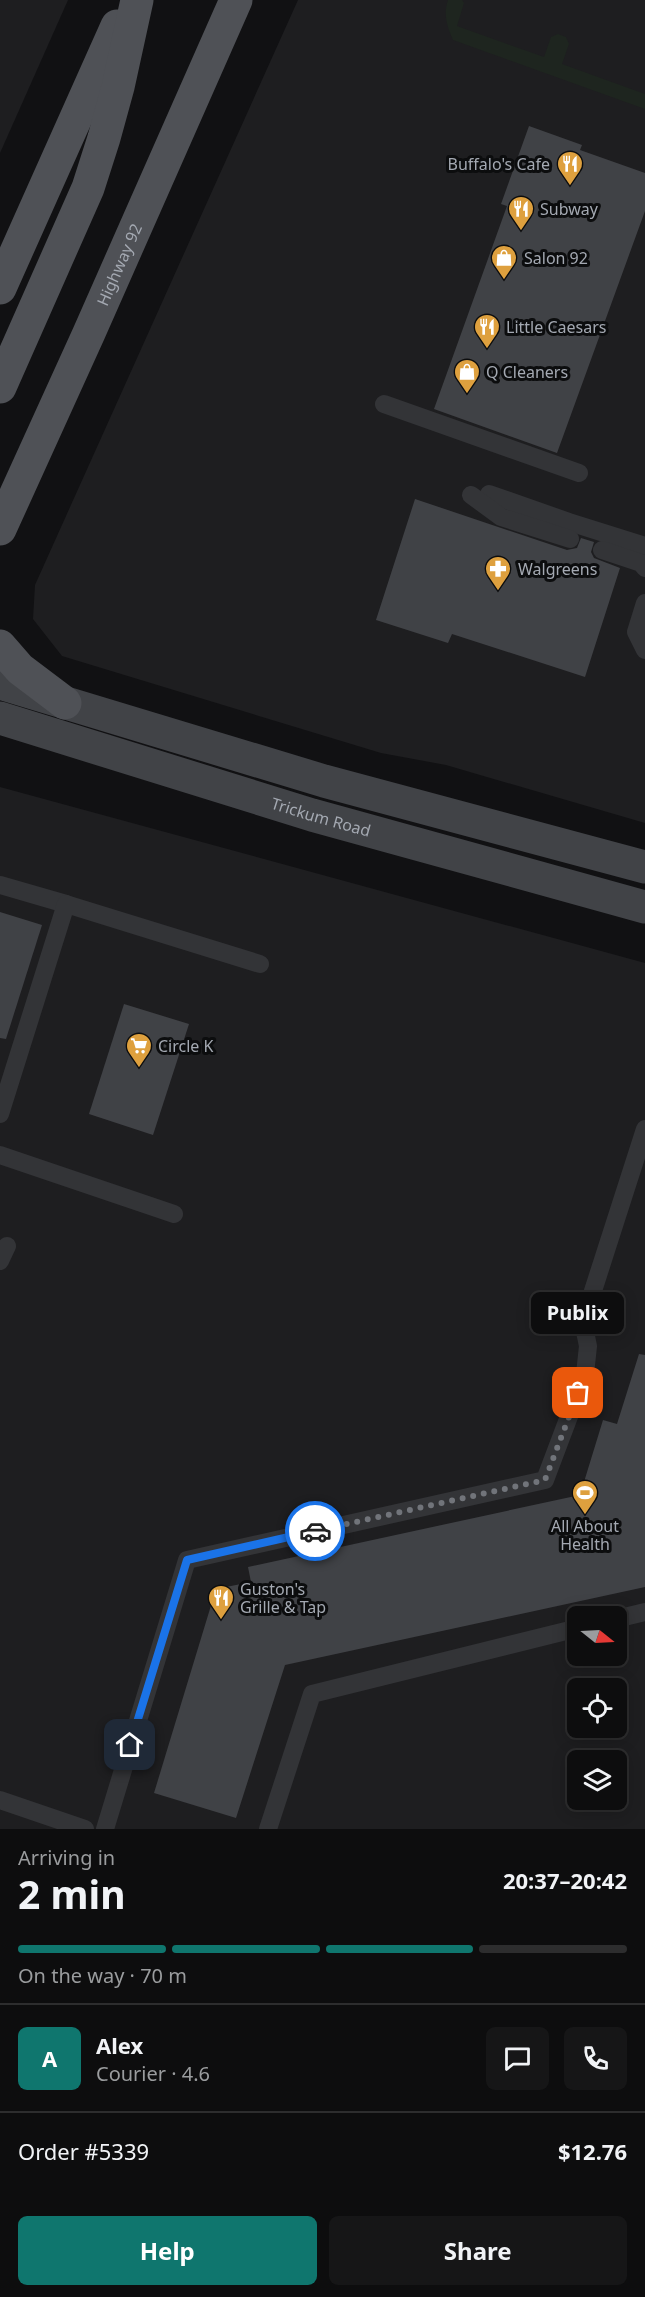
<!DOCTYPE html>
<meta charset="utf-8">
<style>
:root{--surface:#0d0d0e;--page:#161617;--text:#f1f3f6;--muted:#9a9c9e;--line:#2d2d2e;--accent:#0f766e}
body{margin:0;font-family:"Noto Sans",sans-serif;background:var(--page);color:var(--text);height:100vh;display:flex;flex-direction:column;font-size:22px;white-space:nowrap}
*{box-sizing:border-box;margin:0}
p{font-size:20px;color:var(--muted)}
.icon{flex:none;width:33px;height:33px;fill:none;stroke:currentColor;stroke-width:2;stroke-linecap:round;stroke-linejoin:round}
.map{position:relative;height:1829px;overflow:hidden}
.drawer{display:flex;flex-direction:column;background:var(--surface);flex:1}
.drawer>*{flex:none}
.needle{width:39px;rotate:108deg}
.buttons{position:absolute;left:567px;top:1606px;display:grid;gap:12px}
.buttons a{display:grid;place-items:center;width:60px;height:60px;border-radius:9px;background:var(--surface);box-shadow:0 3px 15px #0003,0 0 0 2px var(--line);font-size:30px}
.pin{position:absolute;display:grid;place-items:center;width:51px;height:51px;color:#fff;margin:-26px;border-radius:12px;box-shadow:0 3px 9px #0006}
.courier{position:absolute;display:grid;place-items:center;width:60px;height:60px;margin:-30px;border:4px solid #1a73e8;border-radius:50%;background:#fff;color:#222;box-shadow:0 2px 8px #0007}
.bubble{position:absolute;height:42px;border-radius:9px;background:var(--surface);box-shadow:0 3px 15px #0003,0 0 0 2px var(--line);font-size:20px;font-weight:700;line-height:42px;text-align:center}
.head em{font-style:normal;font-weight:700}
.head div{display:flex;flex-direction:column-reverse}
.head{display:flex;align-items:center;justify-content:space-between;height:102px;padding:0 18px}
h1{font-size:39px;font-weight:700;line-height:45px}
.bar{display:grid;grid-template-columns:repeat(4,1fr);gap:9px 6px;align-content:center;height:72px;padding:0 18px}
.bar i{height:8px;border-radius:4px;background:var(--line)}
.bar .current{background:var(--accent)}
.bar p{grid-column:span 4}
.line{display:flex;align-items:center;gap:15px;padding:0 18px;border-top:2px solid var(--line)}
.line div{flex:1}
.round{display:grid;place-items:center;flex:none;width:63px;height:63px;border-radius:9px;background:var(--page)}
.cta{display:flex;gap:12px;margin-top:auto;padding:12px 18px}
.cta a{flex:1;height:69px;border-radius:9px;background:var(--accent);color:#fff;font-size:24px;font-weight:700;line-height:69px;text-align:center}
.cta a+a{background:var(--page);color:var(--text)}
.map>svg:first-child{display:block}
.built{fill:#1e1e20;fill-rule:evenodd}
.green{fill:#1e251f}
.building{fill:#404246}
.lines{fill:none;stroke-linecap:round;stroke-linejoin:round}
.lane{stroke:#333437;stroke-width:18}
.secondary{stroke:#414347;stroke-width:33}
.primary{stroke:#4f5156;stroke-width:33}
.done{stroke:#71747a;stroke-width:6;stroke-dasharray:0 10.8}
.route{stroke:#1a73e8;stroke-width:8}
.labels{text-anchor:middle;stroke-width:6;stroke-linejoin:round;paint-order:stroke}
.poi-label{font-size:16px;fill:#a4a9b2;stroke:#0c0d0e;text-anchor:start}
.street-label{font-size:16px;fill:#a4a9b2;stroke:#0c0d0e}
</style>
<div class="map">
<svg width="645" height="1829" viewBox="0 0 645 1829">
<rect width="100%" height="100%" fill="#111113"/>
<g class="built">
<polygon points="0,0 68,0 0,153"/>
<polygon points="298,0 645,0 645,823 446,765 381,753 62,656 33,619 35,585"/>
<path d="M0,787L645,963V1829H0ZM578,1617H616V1656H578ZM578,1689H616V1728H578ZM578,1761H616V1800H578Z"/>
</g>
<path class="green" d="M448,0H462L464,3L457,26L544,57L551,37L558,34L566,37L569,44L562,64L645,94V109L453,40C447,26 443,15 448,0Z"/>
<g class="building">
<polygon points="529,126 582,145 580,150 645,173 645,211 557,453 434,409 507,206 501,204"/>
<polygon points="415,499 567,550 577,548 581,538 594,542 591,552 594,558 620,568 585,677 452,634 448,643 376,620"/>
<polygon points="0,912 42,925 6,1039 0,1038"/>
<polygon points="124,1004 189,1024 153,1135 89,1114"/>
<polygon points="639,1354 645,1355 645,1587 285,1665 236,1818 154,1793 216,1589 251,1582 248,1567 580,1495 603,1420 617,1424"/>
</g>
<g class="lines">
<g class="lane">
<polyline points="384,404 579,473"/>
<polyline points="489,494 569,522 645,546"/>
<polyline points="471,495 501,517 570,539"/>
<polyline points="602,550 641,563 645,568"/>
<polyline points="645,603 636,632 645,650"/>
<polyline points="0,885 66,904"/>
<polyline points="0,1114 66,904 260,964"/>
<polyline points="0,1155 174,1214"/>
<polyline points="0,1261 7,1246"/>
<polyline points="616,1619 645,1612"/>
<polyline points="0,1800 85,1829"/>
<polyline points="105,1829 187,1560 545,1480 585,1374 588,1346 583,1322 645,1129"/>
<polyline points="268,1829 312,1694 578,1628"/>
</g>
<g class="secondary">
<polyline points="0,683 324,781 645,867"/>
<path id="s1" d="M0,718L312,815L645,907"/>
</g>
<g class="primary">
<polyline points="0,288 117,26"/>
<polyline points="0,387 88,188 104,138 118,87 137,0"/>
<path id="s2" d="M0,529L89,333L236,0"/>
<polyline points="0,646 20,669 65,703"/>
</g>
</g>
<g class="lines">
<polyline class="done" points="315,1531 545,1480 578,1393"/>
<polyline class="route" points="130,1745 187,1560 315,1531"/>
</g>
<defs>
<symbol id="restaurant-pin" viewBox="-11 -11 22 30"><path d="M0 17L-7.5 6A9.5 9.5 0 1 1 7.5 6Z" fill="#dea03e" stroke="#0c0d0e"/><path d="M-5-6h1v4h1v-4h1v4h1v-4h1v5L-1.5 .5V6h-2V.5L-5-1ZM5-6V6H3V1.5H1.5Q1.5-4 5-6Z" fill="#fff"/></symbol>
<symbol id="shop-pin" viewBox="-11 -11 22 30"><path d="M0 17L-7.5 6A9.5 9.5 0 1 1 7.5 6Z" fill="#dea03e" stroke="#0c0d0e"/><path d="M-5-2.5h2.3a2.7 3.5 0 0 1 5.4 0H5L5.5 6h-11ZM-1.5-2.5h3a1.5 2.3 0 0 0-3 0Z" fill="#fff"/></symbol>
<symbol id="pharmacy-pin" viewBox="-11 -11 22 30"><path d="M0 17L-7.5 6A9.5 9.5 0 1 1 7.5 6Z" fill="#dea03e" stroke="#0c0d0e"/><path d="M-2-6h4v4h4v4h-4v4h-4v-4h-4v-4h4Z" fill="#fff"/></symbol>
<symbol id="supermarket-pin" viewBox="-11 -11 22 30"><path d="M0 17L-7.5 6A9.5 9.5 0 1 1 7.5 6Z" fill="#dea03e" stroke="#0c0d0e"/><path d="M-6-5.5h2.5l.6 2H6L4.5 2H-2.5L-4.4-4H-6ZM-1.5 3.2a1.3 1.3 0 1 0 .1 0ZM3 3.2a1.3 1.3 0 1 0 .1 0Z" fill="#fff"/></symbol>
<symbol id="stadium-pin" viewBox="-11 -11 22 30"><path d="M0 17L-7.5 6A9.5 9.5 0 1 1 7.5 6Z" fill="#dea03e" stroke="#0c0d0e"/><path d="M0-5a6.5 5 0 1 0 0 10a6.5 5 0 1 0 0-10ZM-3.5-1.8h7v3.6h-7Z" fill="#fff"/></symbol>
</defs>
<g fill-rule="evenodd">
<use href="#restaurant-pin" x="555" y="149" width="30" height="40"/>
<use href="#restaurant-pin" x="506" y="194" width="30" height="40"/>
<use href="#shop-pin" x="489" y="243" width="30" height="40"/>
<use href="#restaurant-pin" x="472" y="312" width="30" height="40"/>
<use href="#shop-pin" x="452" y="357" width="30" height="40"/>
<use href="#pharmacy-pin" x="483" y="554" width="30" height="40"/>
<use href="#supermarket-pin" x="124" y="1031" width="30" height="40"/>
<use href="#stadium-pin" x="570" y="1478" width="30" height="40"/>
<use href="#restaurant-pin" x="206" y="1583" width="30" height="40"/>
</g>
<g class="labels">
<g class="poi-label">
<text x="550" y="170" text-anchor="end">Buffalo's Cafe</text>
<text x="540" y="215">Subway</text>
<text x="524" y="264">Salon 92</text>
<text x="506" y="333">Little Caesars</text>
<text x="486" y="378">Q Cleaners</text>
<text x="518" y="575">Walgreens</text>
<text x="158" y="1052">Circle K</text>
<text x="585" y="1532" text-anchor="middle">All About<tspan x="585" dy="18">Health</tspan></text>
<text x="240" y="1595">Guston's<tspan x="240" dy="18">Grille &amp; Tap</tspan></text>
</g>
<g class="street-label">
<text dy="6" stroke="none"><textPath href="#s2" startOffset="290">Highway 92</textPath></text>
<text dy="6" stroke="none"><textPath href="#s1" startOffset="336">Trickum Road</textPath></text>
</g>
</g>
</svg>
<div class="buttons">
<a><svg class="needle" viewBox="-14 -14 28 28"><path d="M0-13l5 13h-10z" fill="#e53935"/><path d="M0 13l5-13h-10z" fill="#9a9c9e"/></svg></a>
<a><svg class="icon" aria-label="locate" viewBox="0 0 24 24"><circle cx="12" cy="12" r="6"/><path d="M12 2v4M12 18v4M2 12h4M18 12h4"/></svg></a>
<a><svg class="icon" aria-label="layers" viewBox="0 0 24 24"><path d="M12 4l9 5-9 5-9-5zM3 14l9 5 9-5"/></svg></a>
</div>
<div class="pin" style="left:578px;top:1393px;background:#ea580c"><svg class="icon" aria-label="bag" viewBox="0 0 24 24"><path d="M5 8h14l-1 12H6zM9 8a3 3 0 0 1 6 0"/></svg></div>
<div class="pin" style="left:130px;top:1745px;background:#1f2937"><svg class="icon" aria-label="home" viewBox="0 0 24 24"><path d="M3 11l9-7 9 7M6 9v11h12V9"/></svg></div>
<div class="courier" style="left:315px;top:1531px"><svg class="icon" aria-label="car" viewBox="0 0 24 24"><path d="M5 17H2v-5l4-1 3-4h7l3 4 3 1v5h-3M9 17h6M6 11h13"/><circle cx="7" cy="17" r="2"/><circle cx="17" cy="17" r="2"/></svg></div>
<div class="bubble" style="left:531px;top:1292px;width:93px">Publix</div>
</div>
<section class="drawer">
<div class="head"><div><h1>2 min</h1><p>Arriving in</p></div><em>20:37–20:42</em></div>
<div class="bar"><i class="current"></i><i class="current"></i><i class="current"></i><i></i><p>On the way · 70 m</p></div>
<div class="line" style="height:108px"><b class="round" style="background:var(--accent);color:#fff">A</b><div><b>Alex</b><p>Courier · 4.6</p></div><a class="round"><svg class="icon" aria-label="chat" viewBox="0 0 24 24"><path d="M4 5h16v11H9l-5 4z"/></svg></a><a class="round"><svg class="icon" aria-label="phone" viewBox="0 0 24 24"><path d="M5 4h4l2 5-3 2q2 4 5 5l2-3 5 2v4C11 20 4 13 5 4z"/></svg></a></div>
<div class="line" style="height:78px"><div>Order #5339</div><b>$12.76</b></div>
<div class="cta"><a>Help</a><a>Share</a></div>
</section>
